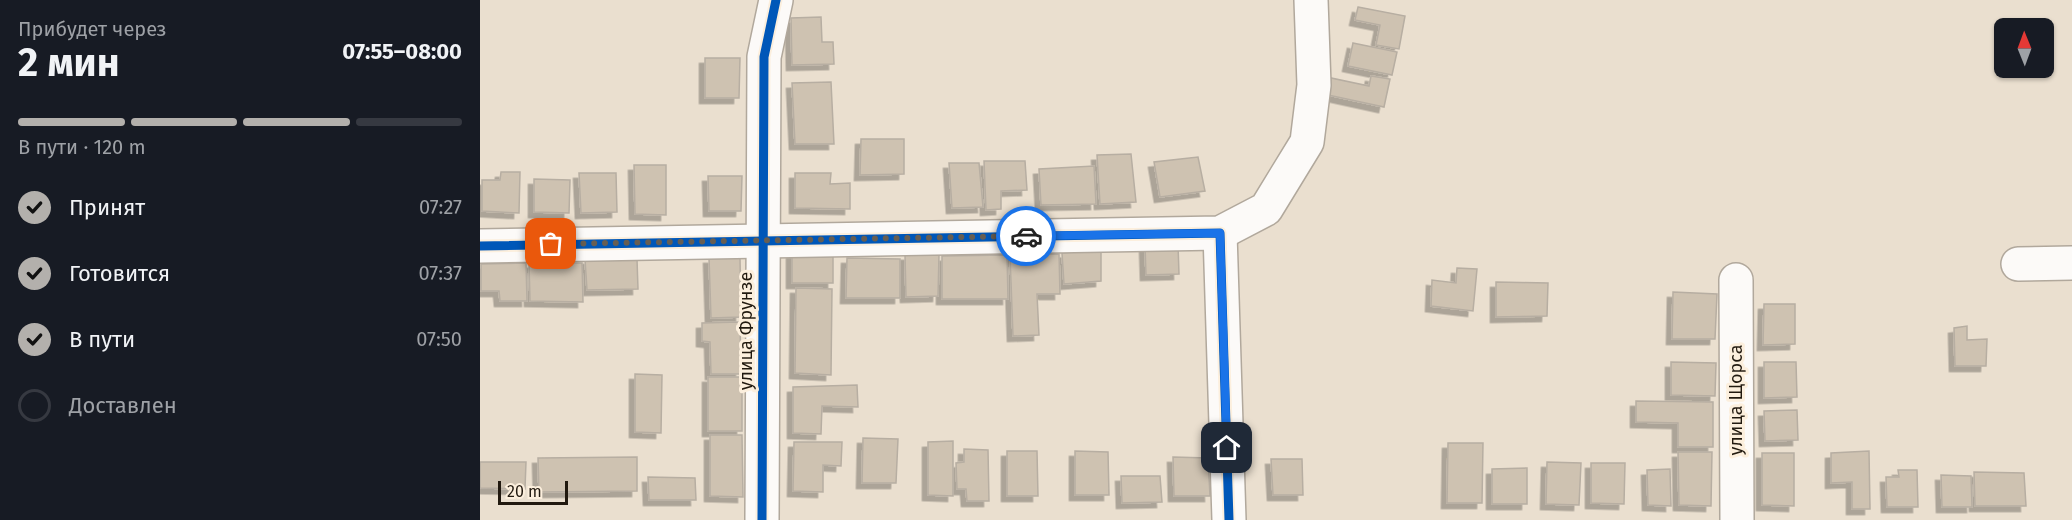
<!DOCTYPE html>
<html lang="ru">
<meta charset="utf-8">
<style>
:root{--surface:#171b24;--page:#242831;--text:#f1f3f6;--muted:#9ea1a6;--line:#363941;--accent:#b3b0ac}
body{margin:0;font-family:"Fira Sans",sans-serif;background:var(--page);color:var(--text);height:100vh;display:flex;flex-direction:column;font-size:22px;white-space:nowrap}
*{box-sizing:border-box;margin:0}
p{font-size:20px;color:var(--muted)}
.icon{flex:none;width:33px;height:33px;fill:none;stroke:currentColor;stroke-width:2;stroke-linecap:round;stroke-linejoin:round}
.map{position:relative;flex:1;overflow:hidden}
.side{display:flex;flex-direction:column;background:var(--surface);width:480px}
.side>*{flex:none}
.needle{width:39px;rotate:359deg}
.controls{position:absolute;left:1514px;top:18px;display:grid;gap:12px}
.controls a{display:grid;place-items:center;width:60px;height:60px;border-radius:9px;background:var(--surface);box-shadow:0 2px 4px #0004;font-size:30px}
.scale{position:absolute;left:18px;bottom:15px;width:70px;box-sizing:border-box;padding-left:6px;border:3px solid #21190f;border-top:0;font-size:16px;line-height:21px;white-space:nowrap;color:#21190f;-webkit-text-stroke:4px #fcefdd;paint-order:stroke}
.pin{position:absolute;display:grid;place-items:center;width:51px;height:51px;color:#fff;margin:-26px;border-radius:12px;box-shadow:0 3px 9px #0006}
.courier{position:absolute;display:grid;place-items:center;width:60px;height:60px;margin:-30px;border:4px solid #1a73e8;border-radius:50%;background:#fff;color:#222;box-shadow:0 2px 8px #0007}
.headline em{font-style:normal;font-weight:700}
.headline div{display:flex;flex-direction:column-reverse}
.headline{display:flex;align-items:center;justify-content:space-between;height:102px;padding:0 18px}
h1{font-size:39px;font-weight:700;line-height:45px}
.bar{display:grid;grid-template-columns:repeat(4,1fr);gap:9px 6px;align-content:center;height:72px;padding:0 18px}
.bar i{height:8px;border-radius:4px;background:var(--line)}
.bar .active{background:var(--accent)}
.bar p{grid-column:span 4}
ol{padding:0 18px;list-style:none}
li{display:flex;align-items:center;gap:18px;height:66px}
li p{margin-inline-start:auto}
li .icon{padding:6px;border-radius:50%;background:var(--accent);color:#111;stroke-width:4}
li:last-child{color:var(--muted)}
li i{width:33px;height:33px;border:3px solid var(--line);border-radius:50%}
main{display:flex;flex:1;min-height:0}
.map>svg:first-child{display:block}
.building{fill:#cec2b1;stroke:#b7aea2;stroke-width:1.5;filter:url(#shadow)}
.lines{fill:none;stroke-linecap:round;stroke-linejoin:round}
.minor-casing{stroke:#b1a89c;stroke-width:36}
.minor{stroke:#fcfaf8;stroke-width:33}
.cycleway-casing{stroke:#fcefdd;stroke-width:13}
.cycleway{stroke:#0057b8;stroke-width:9}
.done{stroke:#675e52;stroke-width:6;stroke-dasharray:0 10.8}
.route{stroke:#1a73e8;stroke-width:8}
.labels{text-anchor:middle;stroke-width:6;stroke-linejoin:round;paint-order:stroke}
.street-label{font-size:18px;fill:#21190f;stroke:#fcefdd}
</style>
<main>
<section class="side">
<div class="headline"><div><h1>2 мин</h1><p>Прибудет через</p></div><em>07:55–08:00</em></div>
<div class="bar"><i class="active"></i><i class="active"></i><i class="active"></i><i></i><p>В пути · 120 m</p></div>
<ol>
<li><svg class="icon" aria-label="check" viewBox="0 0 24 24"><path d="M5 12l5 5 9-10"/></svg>Принят<p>07:27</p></li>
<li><svg class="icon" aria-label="check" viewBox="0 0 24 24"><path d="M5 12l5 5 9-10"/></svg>Готовится<p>07:37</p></li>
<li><svg class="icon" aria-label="check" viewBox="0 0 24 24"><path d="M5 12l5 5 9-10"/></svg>В пути<p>07:50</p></li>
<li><i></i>Доставлен</li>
</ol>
</section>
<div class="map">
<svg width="1592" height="520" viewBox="0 0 1592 520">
<defs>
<filter id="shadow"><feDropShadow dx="-5.5" dy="5.5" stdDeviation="0" flood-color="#0004"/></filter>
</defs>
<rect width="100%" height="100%" fill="#eadfcf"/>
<g class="building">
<polygon points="878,7 925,16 919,49 896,45 900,25 875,20"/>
<polygon points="341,17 342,42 353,42 354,64 312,65 311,18"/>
<polygon points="873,43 917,52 912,75 868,66"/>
<polygon points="225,58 260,58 259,98 225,98"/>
<polygon points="891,76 910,79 904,107 848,95 851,78 889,86"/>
<polygon points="351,82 354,144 315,144 312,83"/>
<polygon points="381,139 424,139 424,174 380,175"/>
<polygon points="651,154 656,202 620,204 617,155"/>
<polygon points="718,157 725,191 680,197 674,162"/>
<polygon points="504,161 545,161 547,190 521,191 521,209 506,210"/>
<polygon points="469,163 499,163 503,207 472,208"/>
<polygon points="154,165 186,165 186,215 155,214"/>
<polygon points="614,166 616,204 561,205 559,169"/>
<polygon points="21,172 40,172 39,213 2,211 2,180 20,180"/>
<polygon points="99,173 136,173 137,212 101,213"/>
<polygon points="315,173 351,173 350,184 370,183 370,209 315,208"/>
<polygon points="228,176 262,176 261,211 229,211"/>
<polygon points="54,179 90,180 89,213 54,212"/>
<polygon points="698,244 699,274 666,275 665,245"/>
<polygon points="621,250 621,281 584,284 582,253"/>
<rect x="312" y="253" width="41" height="30"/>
<polygon points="579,254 580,294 557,294 559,335 533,336 530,255"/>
<polygon points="425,255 459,255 458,296 426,297"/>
<polygon points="527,255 528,299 462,299 462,256"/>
<polygon points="229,258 260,258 261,317 231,318"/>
<polygon points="367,258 420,259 420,298 366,298"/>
<polygon points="105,259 157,259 158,289 107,290"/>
<polygon points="46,263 47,301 20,301 19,291 1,291 1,264"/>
<polygon points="49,263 102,263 103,302 50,301"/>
<polygon points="977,268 997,269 993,311 951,306 952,280 976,283"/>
<polygon points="1016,282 1068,283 1067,316 1016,317"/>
<polygon points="316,288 352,289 351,375 315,373"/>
<polygon points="1193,292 1237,294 1235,339 1192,339"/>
<polygon points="1284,304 1315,304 1315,344 1283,345"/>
<polygon points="260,322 261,374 231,374 230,342 222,341 222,323"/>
<polygon points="1487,326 1487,340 1507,339 1506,366 1475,366 1474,328"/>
<polygon points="1191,362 1236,363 1235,396 1191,395"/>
<polygon points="1284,362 1316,362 1317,397 1284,398"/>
<polygon points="155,374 182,375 181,433 155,432"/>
<rect x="228" y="377" width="34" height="54"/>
<polygon points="377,385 378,407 342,406 341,434 313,433 313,387"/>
<polygon points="1156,401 1233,402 1233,447 1198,447 1198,423 1156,422"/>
<polygon points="1317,410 1318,440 1285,441 1284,411"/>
<polygon points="230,435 262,435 263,497 230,496"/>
<polygon points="383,438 418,439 416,483 382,483"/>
<polygon points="473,441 473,496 448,495 448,442"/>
<polygon points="314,442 362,442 361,466 343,465 343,492 313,491"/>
<polygon points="968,443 1003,443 1002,503 967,503"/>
<polygon points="484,449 508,450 509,501 487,501 486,489 477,489 476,463 484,462"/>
<polygon points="527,451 557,451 558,496 527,496"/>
<polygon points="595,451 628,452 629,495 595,495"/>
<polygon points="1389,451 1390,509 1372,509 1372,482 1351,483 1351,453"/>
<polygon points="1198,452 1232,452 1231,506 1199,505"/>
<polygon points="1282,453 1314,453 1314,506 1282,505"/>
<polygon points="157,457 157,491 59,492 58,458"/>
<polygon points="693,457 728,458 730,496 694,496"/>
<polygon points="791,459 822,459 823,495 793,495"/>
<polygon points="0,462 46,462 45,489 0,488"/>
<polygon points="1067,462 1101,463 1099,505 1066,504"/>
<polygon points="1111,463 1145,463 1144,504 1111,503"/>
<polygon points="1047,468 1047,504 1012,504 1012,469"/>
<polygon points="1190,469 1191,506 1168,505 1167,470"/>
<polygon points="1418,470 1437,470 1438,507 1407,507 1406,477 1419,477"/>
<polygon points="1494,472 1544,473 1546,506 1495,506"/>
<polygon points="1461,475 1491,476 1492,507 1462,507"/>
<polygon points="641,476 680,476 682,502 642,503"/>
<polygon points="168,477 215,478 216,500 169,500"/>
</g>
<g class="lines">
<defs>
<g id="minor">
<polyline points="740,233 749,520"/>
<polyline points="0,246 740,233 786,209 827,142 834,85 831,0"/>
<polyline points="1538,264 1592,263"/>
<polyline points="1256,280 1257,520"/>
<polyline points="282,520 284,57 296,0"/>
</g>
</defs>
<use href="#minor" class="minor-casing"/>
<use href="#minor" class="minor"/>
<defs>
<g id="cycleway">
<polyline points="0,246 740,233 749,520"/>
<polyline points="282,520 284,57 296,0"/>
</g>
</defs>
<use href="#cycleway" class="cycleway-casing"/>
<use href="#cycleway" class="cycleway"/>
</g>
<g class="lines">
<polyline class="done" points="71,244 546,236"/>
<polyline class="route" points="546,236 740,233 747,448"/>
</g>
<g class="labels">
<g class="street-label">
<text transform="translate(266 331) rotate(-90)" y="6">улица Фрунзе</text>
<text transform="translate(1256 400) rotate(-90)" y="6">улица Щорса</text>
</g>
</g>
</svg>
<div class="controls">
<a><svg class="needle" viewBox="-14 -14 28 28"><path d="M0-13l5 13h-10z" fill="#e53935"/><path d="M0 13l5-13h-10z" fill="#9ea1a6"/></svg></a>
</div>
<div class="scale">20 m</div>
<div class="pin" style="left:71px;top:244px;background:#ea580c"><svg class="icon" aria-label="bag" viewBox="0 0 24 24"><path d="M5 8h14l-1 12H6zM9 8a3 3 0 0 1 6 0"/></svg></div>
<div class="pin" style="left:747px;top:448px;background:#1f2937"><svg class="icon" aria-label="home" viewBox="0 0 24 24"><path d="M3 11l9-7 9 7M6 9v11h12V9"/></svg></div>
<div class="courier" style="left:546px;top:236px"><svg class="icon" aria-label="car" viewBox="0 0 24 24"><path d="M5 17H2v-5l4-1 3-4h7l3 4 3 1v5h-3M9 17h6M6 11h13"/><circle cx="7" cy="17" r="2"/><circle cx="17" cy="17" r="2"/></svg></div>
</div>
</main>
